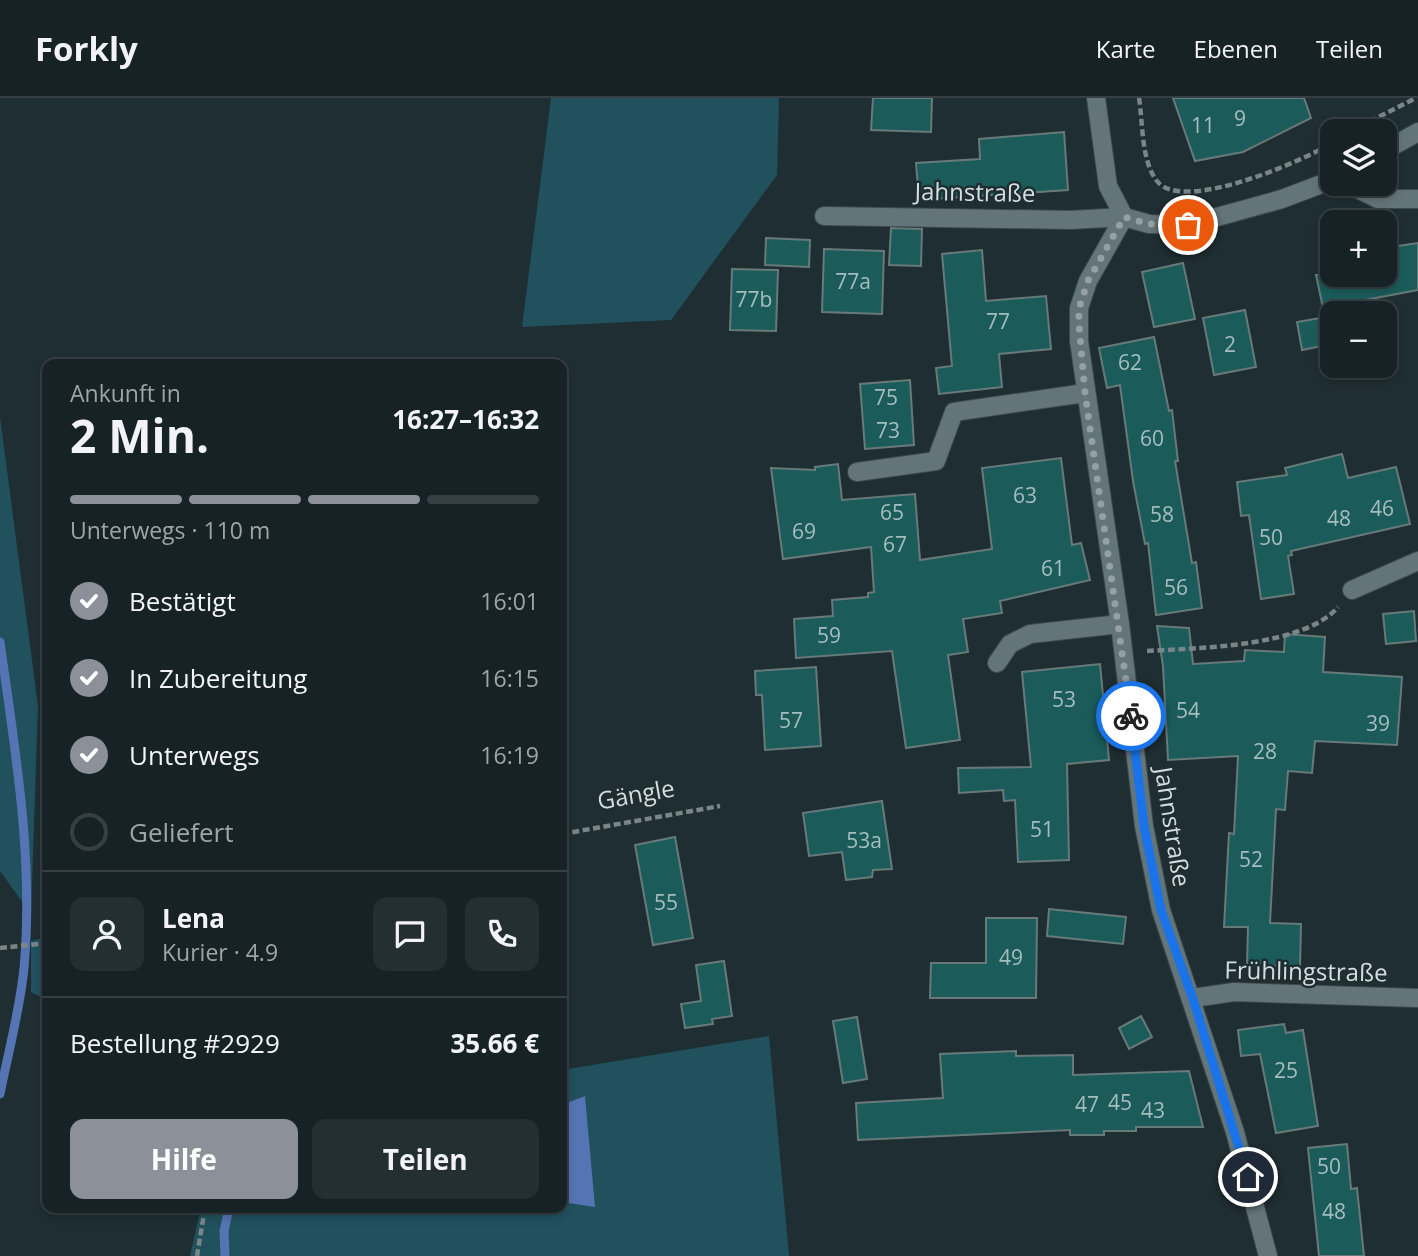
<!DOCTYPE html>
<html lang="de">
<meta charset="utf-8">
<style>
:root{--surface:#172226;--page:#242f32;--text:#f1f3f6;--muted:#9ea4a7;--line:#363f43;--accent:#8c9099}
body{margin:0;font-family:"Open Sans",sans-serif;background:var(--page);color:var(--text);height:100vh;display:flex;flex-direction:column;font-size:26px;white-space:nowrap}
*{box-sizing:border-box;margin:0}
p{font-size:23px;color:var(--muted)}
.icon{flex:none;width:38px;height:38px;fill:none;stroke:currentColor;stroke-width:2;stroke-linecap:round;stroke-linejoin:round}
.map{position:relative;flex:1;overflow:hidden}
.drawer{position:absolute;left:42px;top:261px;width:525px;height:854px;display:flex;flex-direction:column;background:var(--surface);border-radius:14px;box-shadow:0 4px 10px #0003,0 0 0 2px var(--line)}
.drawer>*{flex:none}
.buttons{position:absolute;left:1320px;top:21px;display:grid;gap:14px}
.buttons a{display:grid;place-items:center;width:77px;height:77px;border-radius:14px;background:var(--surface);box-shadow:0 4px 10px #0003,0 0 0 2px var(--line);font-size:35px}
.pin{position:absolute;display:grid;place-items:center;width:60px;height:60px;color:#fff;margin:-30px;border:4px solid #fff;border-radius:50%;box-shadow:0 2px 7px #0007}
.courier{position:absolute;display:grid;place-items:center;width:70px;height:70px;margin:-35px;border:5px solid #1a73e8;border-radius:50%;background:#fff;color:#222;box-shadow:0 2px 9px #0007}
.summary em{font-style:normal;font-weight:700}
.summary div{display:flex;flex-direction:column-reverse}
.summary{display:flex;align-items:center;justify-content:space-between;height:119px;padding:0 28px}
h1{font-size:46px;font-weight:700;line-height:52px}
.bar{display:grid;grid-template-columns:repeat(4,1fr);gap:10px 7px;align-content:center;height:84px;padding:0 28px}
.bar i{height:9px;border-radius:5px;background:var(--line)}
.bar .selected{background:var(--accent)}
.bar p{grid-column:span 4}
.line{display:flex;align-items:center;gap:18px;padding:0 28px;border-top:2px solid var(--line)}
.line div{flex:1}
.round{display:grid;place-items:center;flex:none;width:74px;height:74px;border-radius:14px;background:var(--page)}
ol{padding:0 28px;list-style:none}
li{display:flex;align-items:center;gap:21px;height:77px}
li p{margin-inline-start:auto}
li .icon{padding:7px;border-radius:50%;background:var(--accent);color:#fff;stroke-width:4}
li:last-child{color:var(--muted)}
li i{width:38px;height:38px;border:4px solid var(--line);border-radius:50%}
.primary-button{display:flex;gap:14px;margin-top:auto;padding:14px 28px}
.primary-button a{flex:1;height:80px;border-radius:14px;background:var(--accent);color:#fff;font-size:28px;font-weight:700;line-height:80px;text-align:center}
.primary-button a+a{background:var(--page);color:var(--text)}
header{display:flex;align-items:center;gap:42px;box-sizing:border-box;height:98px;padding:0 35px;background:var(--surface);border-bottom:2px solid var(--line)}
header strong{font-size:33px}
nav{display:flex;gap:38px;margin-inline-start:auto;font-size:24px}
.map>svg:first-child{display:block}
.green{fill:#20515d}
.water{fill:#5574b4}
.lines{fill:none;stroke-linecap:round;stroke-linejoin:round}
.stream{stroke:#5574b4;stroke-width:9}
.building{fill:#1b5c5b;stroke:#677a79;stroke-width:2}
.minor-casing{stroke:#3d4a4d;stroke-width:20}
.path{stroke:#798589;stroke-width:4.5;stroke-dasharray:7 3.5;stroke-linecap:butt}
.minor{stroke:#647579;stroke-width:18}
.done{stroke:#95a0a3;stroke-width:7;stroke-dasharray:0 12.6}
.route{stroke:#1a73e8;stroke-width:9}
.labels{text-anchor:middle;stroke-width:5;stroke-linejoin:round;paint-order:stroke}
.number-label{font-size:21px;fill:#a6bdbf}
.street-label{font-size:24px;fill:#d4dde0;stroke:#1f2e32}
</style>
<header>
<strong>Forkly</strong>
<nav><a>Karte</a><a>Ebenen</a><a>Teilen</a></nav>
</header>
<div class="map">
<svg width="1418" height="1158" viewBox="0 0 1418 1158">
<rect width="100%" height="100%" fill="#1f2e32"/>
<g class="green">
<polygon points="551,0 779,0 777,77 671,222 522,229"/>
<polygon points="0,319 38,608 31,816 0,773"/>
<polygon points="47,839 47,902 31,894 31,843"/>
<polygon points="769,938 789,1158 190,1158 201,1110 562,1110 562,972"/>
</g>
<polygon class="water" points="585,998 595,1109 562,1104 562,1007"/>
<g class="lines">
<g class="stream">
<path d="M0,544C15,651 34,761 24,870C20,912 8,955 0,996"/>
<polyline points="225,1158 224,1133 229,1110"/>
</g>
</g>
<g class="building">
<polygon points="873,0 932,0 931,34 871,32"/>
<polygon points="1173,0 1304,0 1311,20 1243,54 1195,63"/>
<polygon points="1064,34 1068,92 919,102 916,65 980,61 979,41"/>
<polygon points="891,130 922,131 921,168 889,167"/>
<polygon points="766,140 810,142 809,169 765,167"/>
<polygon points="1418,145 1418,192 1323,210 1316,177 1384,177 1384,150"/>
<polygon points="824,151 884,153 882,216 822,214"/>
<polygon points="982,152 986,203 1046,198 1051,251 999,256 1002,289 939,296 936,270 952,268 942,156"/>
<polygon points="1183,165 1195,221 1154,229 1142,174"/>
<polygon points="732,171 778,172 776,233 730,232"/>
<polygon points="1245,212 1256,269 1214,277 1203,220"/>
<polygon points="1332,218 1332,246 1302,252 1297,224"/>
<polygon points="1154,239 1169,313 1172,312 1178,363 1175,363 1192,465 1196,464 1202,510 1156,517 1148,445 1145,446 1133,383 1120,287 1107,290 1099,250"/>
<polygon points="910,282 914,347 865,351 860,286"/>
<polygon points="1342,356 1348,380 1396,369 1410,426 1291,453 1292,457 1288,458 1294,496 1261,501 1249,417 1241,418 1237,384 1287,377 1285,370"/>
<polygon points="1061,360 1072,447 1081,445 1090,482 1000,503 1002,515 963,521 968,554 948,557 960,642 906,650 892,553 796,560 794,521 833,518 832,502 868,499 868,495 874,494 871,449 783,461 771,370 815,372 815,369 838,366 842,402 915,396 920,462 992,451 982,370"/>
<polygon points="1414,513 1416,543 1386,546 1383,516"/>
<polygon points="1157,528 1189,530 1193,566 1244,563 1245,552 1284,554 1285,536 1325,539 1323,574 1402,579 1397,647 1315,643 1312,675 1288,673 1285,712 1276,711 1270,825 1301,826 1300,869 1247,867 1248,829 1224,829 1229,735 1234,736 1238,658 1168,662 1163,568"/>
<polygon points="1100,566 1109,662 1067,666 1069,762 1018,764 1015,702 1004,703 1003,692 959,695 958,670 1031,669 1022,574"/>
<polygon points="816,569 821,648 765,652 762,597 756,597 755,573"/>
<polygon points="882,703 892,771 873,772 872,779 846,782 842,754 809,758 803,715"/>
<polygon points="675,739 693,840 653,847 635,747"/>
<polygon points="1049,811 1126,819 1123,846 1047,838"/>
<polygon points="986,820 1037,820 1036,900 930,900 931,865 986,865"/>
<polygon points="724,863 732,918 712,921 713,926 685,930 681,906 701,903 696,867"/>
<polygon points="1141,918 1152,939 1129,951 1119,930"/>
<polygon points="857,919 867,981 843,985 833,923"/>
<polygon points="1284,926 1286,935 1303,932 1318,1028 1276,1035 1260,956 1241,958 1238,932"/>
<polygon points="1016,953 1016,958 1073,957 1073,977 1189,973 1203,1029 1136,1029 1136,1033 1104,1033 1104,1037 1070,1037 1070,1032 858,1042 856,1005 943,1000 940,956"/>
<polygon points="1347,1046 1351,1091 1357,1090 1364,1158 1319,1158 1308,1050"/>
</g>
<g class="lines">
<defs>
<g id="minor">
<polyline points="1096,0 1108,88 1124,119"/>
<polyline points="1384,53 1418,34"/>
<polyline points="1347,86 1378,101 1418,101"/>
<polyline points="824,118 1070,122 1124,119 1149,126 1188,127 1282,101 1332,82"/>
<polyline points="1124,119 1088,183 1079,210 1079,243 1120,526 1144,728 1161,812 1235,1034 1268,1158"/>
<polyline points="857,374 936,363 954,314 1085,295"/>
<polyline points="1352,492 1418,463"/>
<polyline points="997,565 1010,546 1030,536 1120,526"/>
<polyline points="1193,900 1234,894 1418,900"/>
</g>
</defs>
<use href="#minor" class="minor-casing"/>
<g class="path">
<path d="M1139,0C1143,25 1141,63 1157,83C1182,116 1303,63 1332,45"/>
<polyline points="1351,33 1416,0"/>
<path d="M1147,553C1198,550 1304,549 1338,509"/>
<polyline points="562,736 720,708"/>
<polyline points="0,850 47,845"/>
<polyline points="47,876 47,894"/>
<polyline points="197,1158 205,1110"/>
</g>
<use href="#minor" class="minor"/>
</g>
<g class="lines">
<polyline class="done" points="1131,618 1085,295 1079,227 1079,210 1088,183 1124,119 1149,126 1188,127"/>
<polyline class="route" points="1131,618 1144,728 1161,812 1193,901 1248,1079"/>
</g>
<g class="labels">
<g class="number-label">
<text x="1240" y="28">9</text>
<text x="1203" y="35">11</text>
<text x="853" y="191">77a</text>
<text x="754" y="209">77b</text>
<text x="998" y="231">77</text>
<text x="1230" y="254">2</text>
<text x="1130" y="272">62</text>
<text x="886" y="307">75</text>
<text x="888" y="340">73</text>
<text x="1152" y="348">60</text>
<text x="1025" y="405">63</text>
<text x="1382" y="418">46</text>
<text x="892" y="422">65</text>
<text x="1162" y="424">58</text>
<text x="1339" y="428">48</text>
<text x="804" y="441">69</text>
<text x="1271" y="447">50</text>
<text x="895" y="454">67</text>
<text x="1053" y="478">61</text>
<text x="1176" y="497">56</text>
<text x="829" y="545">59</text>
<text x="1064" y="609">53</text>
<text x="1188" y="620">54</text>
<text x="791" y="630">57</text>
<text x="1378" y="633">39</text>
<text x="1265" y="661">28</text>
<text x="1042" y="739">51</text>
<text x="864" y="750">53a</text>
<text x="1251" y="769">52</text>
<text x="666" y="812">55</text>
<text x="1011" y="867">49</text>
<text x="1286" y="980">25</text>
<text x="1120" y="1012">45</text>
<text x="1087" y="1014">47</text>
<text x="1153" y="1020">43</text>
<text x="1329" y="1076">50</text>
<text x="1334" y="1121">48</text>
</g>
<g class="street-label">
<text transform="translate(975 95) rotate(1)" y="8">Jahnstraße</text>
<text transform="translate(636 697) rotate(-10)" y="8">Gängle</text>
<text transform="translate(1172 729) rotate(81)" y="8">Jahnstraße</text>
<text transform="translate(1306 874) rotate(1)" y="8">Frühlingstraße</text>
</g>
</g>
</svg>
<div class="buttons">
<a><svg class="icon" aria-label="layers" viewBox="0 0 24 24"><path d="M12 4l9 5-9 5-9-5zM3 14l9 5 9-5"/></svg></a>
<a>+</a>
<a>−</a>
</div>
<div class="pin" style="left:1188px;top:127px;background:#ea580c"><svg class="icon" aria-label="bag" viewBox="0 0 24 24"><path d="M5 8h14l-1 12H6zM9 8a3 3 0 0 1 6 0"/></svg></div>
<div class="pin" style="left:1248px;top:1079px;background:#1f2937"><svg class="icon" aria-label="home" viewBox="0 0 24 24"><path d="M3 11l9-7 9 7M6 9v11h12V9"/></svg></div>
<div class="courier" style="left:1131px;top:618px"><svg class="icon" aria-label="bike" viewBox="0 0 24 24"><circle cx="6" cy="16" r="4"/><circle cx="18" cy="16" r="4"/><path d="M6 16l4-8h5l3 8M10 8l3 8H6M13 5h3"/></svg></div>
<section class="drawer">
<div class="summary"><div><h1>2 Min.</h1><p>Ankunft in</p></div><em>16:27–16:32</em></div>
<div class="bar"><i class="selected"></i><i class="selected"></i><i class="selected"></i><i></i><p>Unterwegs · 110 m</p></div>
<ol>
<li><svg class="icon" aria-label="check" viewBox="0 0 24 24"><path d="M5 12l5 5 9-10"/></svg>Bestätigt<p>16:01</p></li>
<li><svg class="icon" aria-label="check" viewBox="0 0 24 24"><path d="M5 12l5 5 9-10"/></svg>In Zubereitung<p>16:15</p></li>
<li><svg class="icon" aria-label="check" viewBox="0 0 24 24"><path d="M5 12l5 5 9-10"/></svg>Unterwegs<p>16:19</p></li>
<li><i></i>Geliefert</li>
</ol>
<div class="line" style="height:126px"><a class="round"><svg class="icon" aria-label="person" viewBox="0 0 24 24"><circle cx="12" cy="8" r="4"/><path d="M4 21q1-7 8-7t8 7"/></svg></a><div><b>Lena</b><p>Kurier · 4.9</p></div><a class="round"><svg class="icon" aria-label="chat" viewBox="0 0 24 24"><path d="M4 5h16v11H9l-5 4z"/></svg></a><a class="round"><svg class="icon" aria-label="phone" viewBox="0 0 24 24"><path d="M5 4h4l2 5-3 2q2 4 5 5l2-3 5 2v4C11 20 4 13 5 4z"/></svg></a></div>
<div class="line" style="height:91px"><div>Bestellung #2929</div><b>35.66 €</b></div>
<div class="primary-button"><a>Hilfe</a><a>Teilen</a></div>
</section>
</div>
